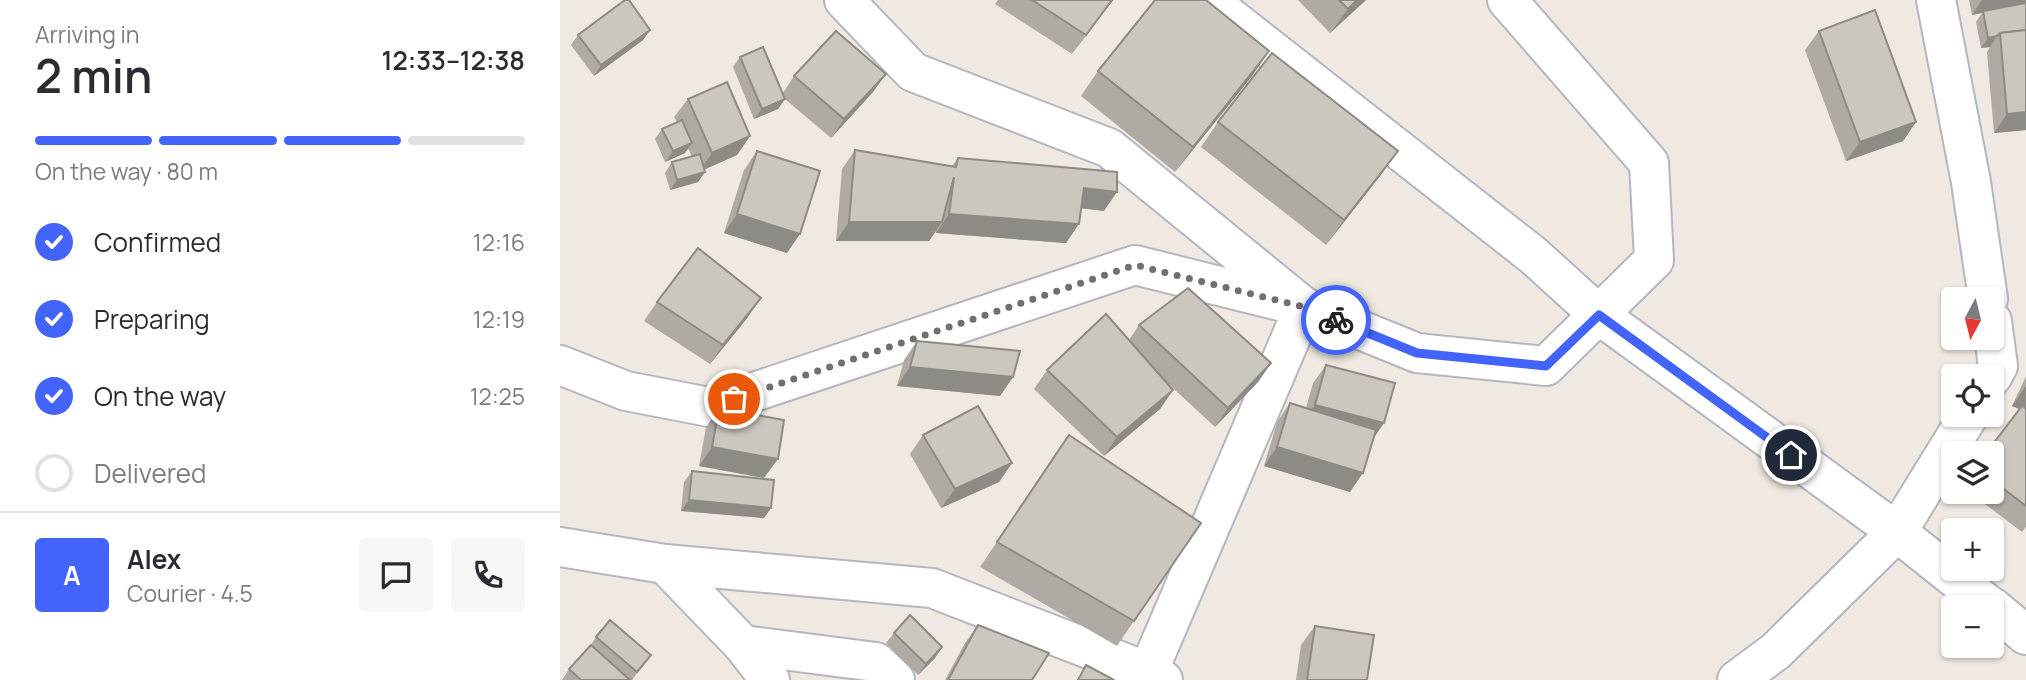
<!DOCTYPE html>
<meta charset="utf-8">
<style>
:root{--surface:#fff;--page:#f7f7f7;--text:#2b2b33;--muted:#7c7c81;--line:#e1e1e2;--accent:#4264fb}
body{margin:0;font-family:Manrope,sans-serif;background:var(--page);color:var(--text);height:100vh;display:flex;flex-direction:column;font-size:26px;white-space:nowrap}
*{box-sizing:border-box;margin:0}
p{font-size:23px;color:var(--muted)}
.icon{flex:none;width:38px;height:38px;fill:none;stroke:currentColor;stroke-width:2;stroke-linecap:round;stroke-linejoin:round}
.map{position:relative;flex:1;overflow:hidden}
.drawer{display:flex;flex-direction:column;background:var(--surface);width:560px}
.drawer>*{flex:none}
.needle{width:46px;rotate:187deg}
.tools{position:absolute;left:1381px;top:287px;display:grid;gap:14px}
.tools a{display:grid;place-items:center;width:63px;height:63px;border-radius:7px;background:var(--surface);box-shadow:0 2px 5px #0004;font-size:35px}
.pin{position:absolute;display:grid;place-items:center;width:60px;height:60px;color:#fff;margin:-30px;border:4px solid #fff;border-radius:50%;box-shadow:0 2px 7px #0007}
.courier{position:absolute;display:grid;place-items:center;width:70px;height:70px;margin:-35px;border:5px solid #4264fb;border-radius:50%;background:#fff;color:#222;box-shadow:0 2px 9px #0007}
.summary em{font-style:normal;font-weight:600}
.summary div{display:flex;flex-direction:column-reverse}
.summary{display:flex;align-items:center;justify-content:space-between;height:119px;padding:0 35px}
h1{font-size:46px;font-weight:600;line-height:52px}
.bar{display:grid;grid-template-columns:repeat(4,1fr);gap:10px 7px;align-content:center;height:84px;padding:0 35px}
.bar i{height:9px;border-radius:5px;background:var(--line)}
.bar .active{background:var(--accent)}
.bar p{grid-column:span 4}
.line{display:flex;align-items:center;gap:18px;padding:0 35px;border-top:2px solid var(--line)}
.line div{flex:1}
.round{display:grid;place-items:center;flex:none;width:74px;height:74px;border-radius:7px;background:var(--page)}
ol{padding:0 35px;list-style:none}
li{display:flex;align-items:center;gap:21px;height:77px}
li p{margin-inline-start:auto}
li .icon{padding:7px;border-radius:50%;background:var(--accent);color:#fff;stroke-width:4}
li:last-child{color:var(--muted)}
li i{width:38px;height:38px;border:4px solid var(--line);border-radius:50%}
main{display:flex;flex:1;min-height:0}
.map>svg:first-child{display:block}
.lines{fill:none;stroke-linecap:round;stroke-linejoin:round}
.minor-casing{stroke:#b4b7c1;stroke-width:42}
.minor{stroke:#fff;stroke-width:38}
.wall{fill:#afaba4}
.shaded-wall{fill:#8e8b86}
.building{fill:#cbc7bf;stroke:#8e8b86;stroke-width:2}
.done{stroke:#726f6d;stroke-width:7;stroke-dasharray:0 12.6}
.route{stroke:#4264fb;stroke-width:9}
</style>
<main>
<section class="drawer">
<div class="summary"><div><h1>2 min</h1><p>Arriving in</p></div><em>12:33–12:38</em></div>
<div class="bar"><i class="active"></i><i class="active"></i><i class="active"></i><i></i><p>On the way · 80 m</p></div>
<ol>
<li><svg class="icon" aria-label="check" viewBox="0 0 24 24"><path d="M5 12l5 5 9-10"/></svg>Confirmed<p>12:16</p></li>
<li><svg class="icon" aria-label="check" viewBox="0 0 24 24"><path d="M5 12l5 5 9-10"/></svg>Preparing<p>12:19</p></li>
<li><svg class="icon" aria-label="check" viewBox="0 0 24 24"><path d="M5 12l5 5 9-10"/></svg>On the way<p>12:25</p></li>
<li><i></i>Delivered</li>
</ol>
<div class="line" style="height:126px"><b class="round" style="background:var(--accent);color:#fff">A</b><div><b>Alex</b><p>Courier · 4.5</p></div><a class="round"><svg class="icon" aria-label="chat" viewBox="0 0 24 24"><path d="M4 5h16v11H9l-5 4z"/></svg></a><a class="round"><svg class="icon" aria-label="phone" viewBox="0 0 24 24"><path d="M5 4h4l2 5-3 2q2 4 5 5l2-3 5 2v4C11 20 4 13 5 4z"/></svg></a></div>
</section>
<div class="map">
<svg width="1466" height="680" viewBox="0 0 1466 680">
<rect width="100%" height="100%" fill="#efe9e1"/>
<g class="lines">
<defs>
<g id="minor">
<polyline points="284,0 353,72 549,148 744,307 857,353 986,366 1094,260 1089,163 947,0"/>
<polyline points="648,0 974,256 1039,315 1337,532 1431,607"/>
<polyline points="1376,0 1411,182 1428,299"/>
<polyline points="1432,321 1438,366 1432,377"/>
<polyline points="0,365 66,391 149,407 575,265 744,307 588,672"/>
<polyline points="0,547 105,564 183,645 210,680"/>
<polyline points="105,564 372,588 588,672 603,680"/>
<polyline points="1432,607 1466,635"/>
<polyline points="183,645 316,662 335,680"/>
<polyline points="1177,680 1216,651 1337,532 1409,415"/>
</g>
</defs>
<use href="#minor" class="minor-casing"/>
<use href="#minor" class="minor"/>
</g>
<g class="wall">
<polygon points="438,0 553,0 512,54 435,4"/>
<polygon points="738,0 806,0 770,33"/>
<polygon points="1409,0 1466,0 1466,3 1446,7 1466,3 1466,130 1434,133 1427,52 1430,47 1421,48 1416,22 1422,13 1412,15"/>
<polygon points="90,30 83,40 34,76 11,45 18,35"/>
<polygon points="1259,31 1356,122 1343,141 1286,161 1245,50"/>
<polygon points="709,51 692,76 615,172 521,96 538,71"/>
<polygon points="180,57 223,93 234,76 313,92 271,138 225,99 218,109 194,119 173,67"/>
<polygon points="128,99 190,136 177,155 145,169 145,172 138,182 110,190 105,173 112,162 132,157 128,148 125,153 105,162 95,139 102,129 117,122 114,117"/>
<polygon points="658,122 838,151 820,176 766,245 641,147"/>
<polygon points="295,150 392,166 398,158 544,211 521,208 506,243 376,233 376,231 369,241 276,241 282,169"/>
<polygon points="197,151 227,253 164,233 184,170"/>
<polygon points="97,302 188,317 150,364 84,321"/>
<polygon points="579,325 711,363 698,382 655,427 602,378 613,390 600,409 544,456 474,389 487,370 569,340"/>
<polygon points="357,341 453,377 440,396 337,386 344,360"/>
<polygon points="766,365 814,439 790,492 704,466 717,422 730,403 746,408 753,383"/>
<polygon points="1466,376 1466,527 1462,532 1409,492 1432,492 1432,453 1460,409 1452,406"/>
<polygon points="159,408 204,478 139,466 146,427"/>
<polygon points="363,435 452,463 439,482 381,508 350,454"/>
<polygon points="509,435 574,621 557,646 420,567"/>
<polygon points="132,471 211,508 204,518 121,511 124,482"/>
<polygon points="418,625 472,680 385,680 405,643"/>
<polygon points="755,626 807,680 736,680 741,645"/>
<polygon points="334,633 382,647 375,658 358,675 326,643"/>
<polygon points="36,637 91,655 72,680 2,680 9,669 29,648"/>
</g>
<g class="shaded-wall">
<polygon points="552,0 553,0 512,54 526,35"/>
<polygon points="797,0 806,0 770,33 788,9"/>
<polygon points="1422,0 1466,0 1466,3 1412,15"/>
<polygon points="90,30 83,40 34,76 41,65"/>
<polygon points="1437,36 1430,47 1421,48 1428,38"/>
<polygon points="709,51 692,76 615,172 633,147"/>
<polygon points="326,74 313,92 271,138 284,119"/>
<polygon points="225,99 218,109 194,119 202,109"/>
<polygon points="1466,112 1466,130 1434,133 1447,114"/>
<polygon points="1356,122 1343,141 1286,161 1300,142"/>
<polygon points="190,136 177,155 139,172 152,153"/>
<polygon points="132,143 125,153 105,162 113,151"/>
<polygon points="838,151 820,176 766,245 784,220"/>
<polygon points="145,172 138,182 110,190 117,180"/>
<polygon points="524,188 557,192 544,211 511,207"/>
<polygon points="177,214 240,234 227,253 164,233"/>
<polygon points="389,214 519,224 506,243 376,233"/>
<polygon points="289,222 382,222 369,241 276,241"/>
<polygon points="201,298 188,317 150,364 163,345"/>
<polygon points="711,363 698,382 655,427 668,408"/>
<polygon points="350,367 453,377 440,396 337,386"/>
<polygon points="1465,387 1466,387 1466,412 1452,406"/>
<polygon points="613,390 600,409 544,456 557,437"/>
<polygon points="755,405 824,423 811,442 742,424"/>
<polygon points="152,447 218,459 204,478 139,466"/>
<polygon points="717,447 803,473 790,492 704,466"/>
<polygon points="452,463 439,482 381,508 395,489"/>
<polygon points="129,500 211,508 204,518 121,511"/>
<polygon points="382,647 375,658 358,675 366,664"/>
</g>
<g class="building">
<polygon points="65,0 69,0 90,30 41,65 18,35"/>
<polygon points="472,0 552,0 526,35"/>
<polygon points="595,0 646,0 709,51 633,147 538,71"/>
<polygon points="779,0 797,0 788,9"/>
<polygon points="1466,3 1466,30 1440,33 1437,36 1428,38 1423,11"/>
<polygon points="1315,10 1356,122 1300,142 1259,31"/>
<polygon points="1466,30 1466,112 1447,114 1440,33"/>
<polygon points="276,31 326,74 284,119 234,76"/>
<polygon points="203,47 225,99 202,109 180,57"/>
<polygon points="712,53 838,151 784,220 658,122"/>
<polygon points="167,82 190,136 152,153 128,99"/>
<polygon points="122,120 132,143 113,151 102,129"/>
<polygon points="295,150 396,167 398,158 557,172 557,192 524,188 519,224 389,214 394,177 382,222 289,222"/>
<polygon points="197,151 260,171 240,234 177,214"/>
<polygon points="140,154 145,172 117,180 112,162"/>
<polygon points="138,248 201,298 163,345 97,302"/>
<polygon points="628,288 711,363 668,408 579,325"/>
<polygon points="546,314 613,390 557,437 487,370"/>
<polygon points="357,341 460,351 453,377 350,367"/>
<polygon points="766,365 835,383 824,423 755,405"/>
<polygon points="730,403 816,430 803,473 717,447"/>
<polygon points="418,406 452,463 395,489 363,435"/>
<polygon points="1462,406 1466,409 1466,506 1432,480 1432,453 1426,453"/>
<polygon points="159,408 224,420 218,459 152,447"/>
<polygon points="509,435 641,523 574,621 437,542"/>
<polygon points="132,471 214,480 211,508 129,500"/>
<polygon points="350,615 382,647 366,664 334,633"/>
<polygon points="50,620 91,655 77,672 36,637"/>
<polygon points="418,625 489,653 472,680 388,680"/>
<polygon points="755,626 814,635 807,680 747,680"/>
<polygon points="31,645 70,680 21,680 9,669"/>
<polygon points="526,665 554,680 518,680"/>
</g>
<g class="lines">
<polyline class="done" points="174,399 575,265 744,307 776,320"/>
<polyline class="route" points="776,320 857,353 986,366 1039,315 1231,455"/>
</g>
</svg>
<div class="tools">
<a><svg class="needle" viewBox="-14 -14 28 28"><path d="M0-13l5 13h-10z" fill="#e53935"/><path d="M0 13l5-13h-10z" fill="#7c7c81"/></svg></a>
<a><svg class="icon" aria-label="locate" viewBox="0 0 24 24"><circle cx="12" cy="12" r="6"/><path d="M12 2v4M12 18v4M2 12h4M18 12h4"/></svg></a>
<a><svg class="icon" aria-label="layers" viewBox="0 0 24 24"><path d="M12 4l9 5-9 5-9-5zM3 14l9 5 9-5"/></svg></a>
<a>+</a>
<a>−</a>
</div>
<div class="pin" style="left:174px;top:399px;background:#ea580c"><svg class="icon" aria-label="bag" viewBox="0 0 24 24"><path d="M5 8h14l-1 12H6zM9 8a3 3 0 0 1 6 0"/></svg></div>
<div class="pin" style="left:1231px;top:455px;background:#1f2937"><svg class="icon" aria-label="home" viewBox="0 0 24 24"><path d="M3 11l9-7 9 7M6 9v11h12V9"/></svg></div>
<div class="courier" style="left:776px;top:320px"><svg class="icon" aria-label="bike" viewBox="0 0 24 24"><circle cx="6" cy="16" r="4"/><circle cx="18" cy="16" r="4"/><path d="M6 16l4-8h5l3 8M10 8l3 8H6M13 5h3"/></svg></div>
</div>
</main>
